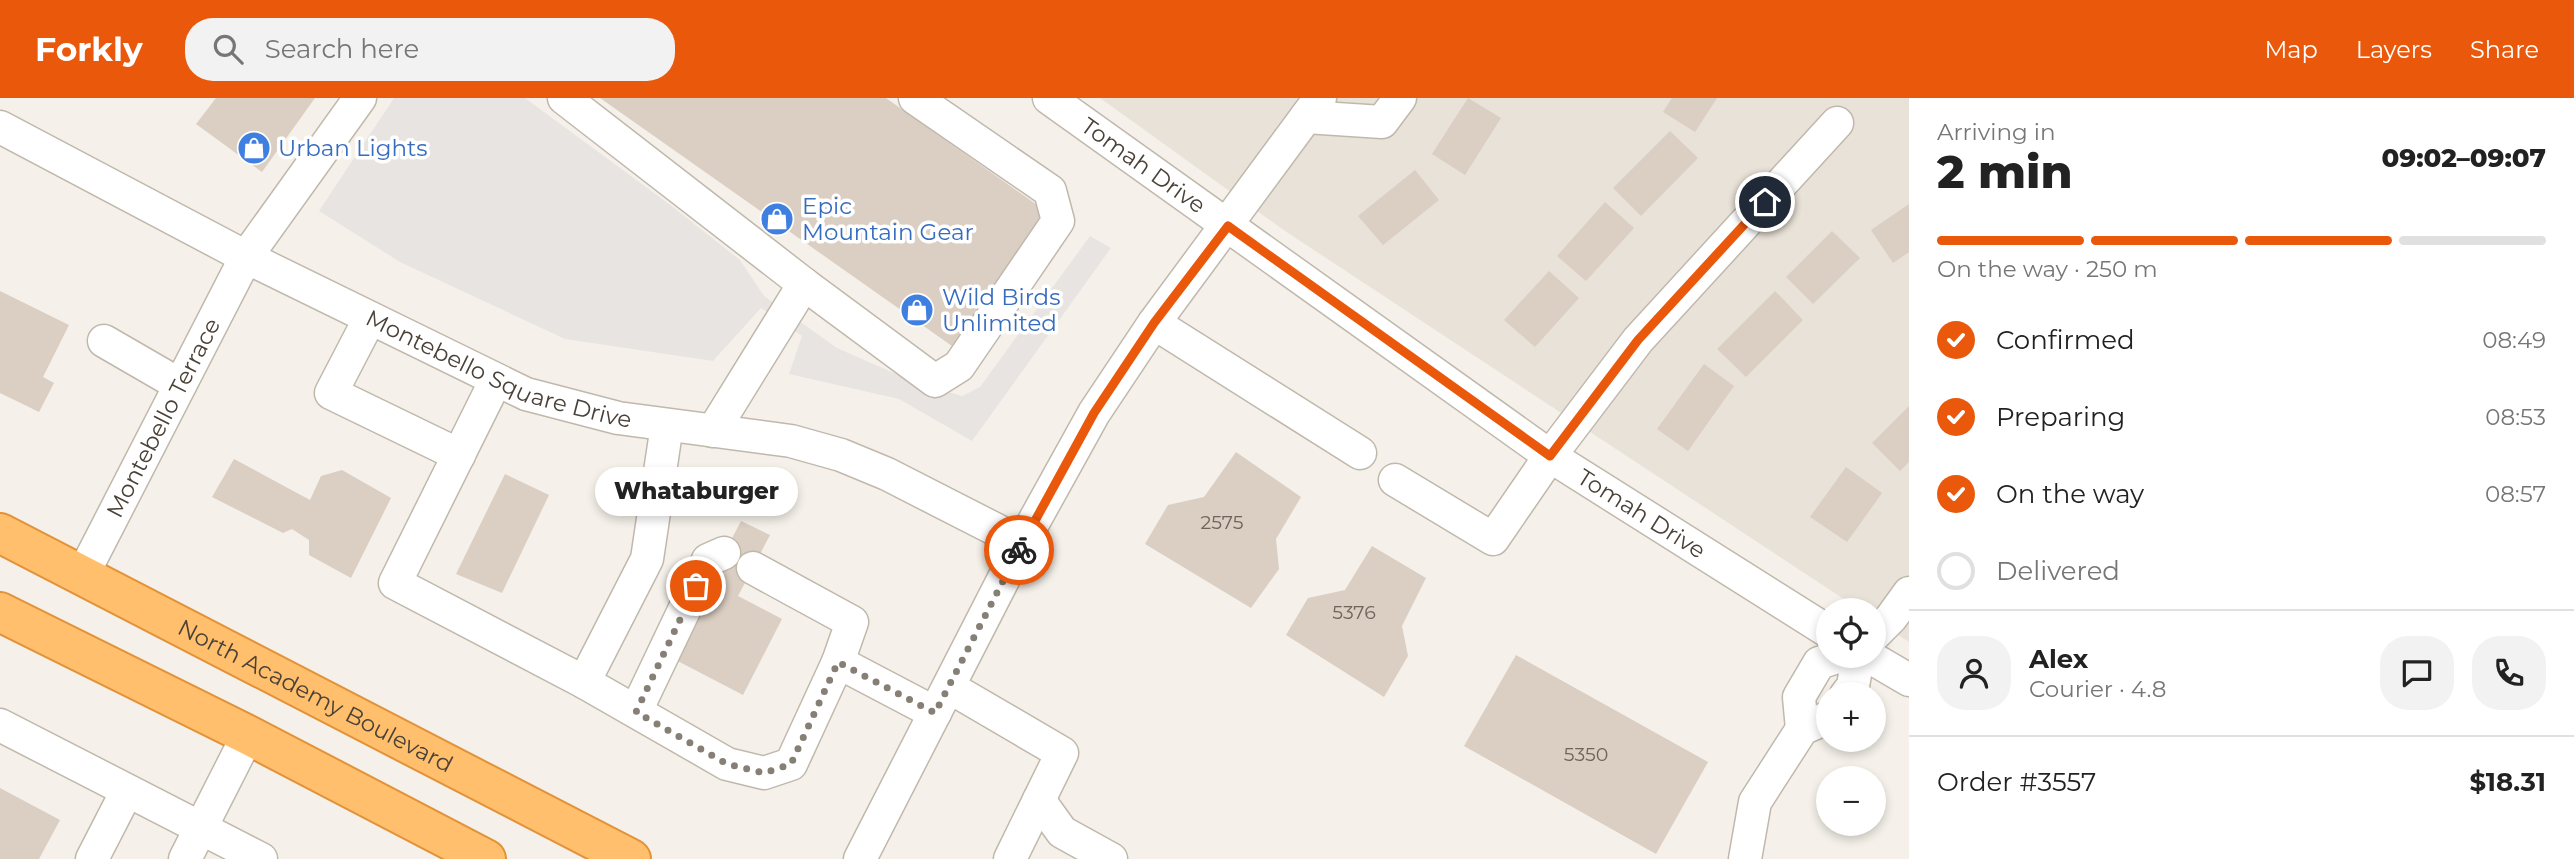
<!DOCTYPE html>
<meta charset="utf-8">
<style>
:root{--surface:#fff;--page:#f2f2f2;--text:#222;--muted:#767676;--line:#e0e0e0;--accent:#ea580c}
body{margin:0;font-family:Montserrat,sans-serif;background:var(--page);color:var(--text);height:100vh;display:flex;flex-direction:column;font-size:26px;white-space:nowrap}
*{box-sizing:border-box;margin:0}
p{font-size:23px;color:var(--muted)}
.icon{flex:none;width:38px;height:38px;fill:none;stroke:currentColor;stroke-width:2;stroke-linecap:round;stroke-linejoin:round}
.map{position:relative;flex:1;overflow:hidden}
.drawer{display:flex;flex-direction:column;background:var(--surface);width:665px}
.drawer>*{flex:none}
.fabs{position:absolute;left:1816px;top:500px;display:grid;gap:14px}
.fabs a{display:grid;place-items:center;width:70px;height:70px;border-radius:50%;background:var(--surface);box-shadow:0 4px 10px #0003;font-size:35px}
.pin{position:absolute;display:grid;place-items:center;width:60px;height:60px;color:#fff;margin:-30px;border:4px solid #fff;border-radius:50%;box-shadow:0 2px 7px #0007}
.courier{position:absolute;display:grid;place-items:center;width:70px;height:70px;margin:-35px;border:5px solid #ea580c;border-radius:50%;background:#fff;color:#222;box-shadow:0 2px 9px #0007}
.bubble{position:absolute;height:49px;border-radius:24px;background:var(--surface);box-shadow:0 4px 10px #0003;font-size:23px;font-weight:800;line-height:49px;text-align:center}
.head em{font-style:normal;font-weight:800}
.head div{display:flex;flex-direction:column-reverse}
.head{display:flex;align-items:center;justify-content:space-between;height:119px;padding:0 28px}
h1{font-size:46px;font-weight:800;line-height:52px}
.bar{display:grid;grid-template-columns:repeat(4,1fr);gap:10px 7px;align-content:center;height:84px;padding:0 28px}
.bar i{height:9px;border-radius:5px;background:var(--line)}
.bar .current{background:var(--accent)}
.bar p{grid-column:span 4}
.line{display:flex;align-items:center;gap:18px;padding:0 28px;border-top:2px solid var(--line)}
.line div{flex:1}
.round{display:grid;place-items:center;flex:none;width:74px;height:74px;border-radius:28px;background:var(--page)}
ol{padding:0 28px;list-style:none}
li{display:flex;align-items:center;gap:21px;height:77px}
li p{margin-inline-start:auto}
li .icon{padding:7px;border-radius:50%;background:var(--accent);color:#fff;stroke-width:4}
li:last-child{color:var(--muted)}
li i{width:38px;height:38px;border:4px solid var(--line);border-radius:50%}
header{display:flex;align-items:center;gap:42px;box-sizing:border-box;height:98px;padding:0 35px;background:var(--accent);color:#fff}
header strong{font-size:33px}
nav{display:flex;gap:38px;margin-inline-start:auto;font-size:24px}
.search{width:490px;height:63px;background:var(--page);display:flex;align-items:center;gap:18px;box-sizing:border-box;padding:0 24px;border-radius:28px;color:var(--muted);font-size:26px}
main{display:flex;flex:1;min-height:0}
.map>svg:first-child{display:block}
.residential{fill:#e9e2d8}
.parking{fill:#e7e4e2}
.building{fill:#dbcec2}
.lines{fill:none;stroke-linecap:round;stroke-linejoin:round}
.minor-casing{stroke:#c1b8ac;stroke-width:35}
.highway-casing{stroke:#e29238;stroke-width:42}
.minor{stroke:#fff;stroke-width:32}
.highway{stroke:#ffbf6c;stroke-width:38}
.done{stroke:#867f76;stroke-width:7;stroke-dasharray:0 12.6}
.route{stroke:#ea580c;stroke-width:9}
.labels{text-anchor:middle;stroke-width:7;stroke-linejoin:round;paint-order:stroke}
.number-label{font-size:19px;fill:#6e645a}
.shop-label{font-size:23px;fill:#366cbe;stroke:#fff;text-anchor:start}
.street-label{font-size:23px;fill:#4a4138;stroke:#fff}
</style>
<header>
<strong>Forkly</strong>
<div class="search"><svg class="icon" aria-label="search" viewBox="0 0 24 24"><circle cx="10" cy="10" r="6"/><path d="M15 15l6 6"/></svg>Search here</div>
<nav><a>Map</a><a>Layers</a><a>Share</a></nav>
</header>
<main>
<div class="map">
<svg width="1909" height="761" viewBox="0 0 1909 761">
<rect width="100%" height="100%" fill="#f5f1ea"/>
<polygon class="residential" points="1100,0 1909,0 1909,544 1874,521 1874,513 1862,513 1285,133"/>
<polygon class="parking" points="394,0 525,0 669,106 740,162 764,198 837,250 912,283 962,298 980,289 1090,138 1111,150 972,343 899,301 789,276 802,238 761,210 713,263 565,241 400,164 319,113"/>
<g class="building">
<polygon points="216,0 315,0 262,74 196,26"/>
<polygon points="600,0 886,0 1047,114 952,248"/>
<polygon points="1468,0 1501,20 1465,77 1432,56"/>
<polygon points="1672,0 1717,0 1695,34 1663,14"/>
<polygon points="1670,33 1698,60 1641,118 1613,90"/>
<polygon points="1415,72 1439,102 1383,147 1358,118"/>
<polygon points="1605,104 1634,130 1586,183 1557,158"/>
<polygon points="1909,106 1909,154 1893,165 1871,132"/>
<polygon points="1832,133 1860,160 1813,206 1786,179"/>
<polygon points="1549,173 1579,200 1535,249 1504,222"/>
<polygon points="0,193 69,227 43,279 54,285 39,314 0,295"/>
<polygon points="1775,193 1803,222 1746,279 1717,251"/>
<polygon points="1704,266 1734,288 1688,353 1657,331"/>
<polygon points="1909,308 1909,364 1900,373 1872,345"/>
<polygon points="1236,354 1301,399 1276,441 1279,471 1251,510 1145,446 1168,407 1204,399"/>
<polygon points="234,361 310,402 321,378 342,372 391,400 351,480 309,457 309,442 292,431 283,435 212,399"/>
<polygon points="1846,369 1882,395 1847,444 1810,419"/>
<polygon points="505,376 549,397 502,495 456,476"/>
<polygon points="741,423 770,437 738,498 782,521 743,597 670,559"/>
<polygon points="1372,448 1426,480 1402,528 1408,558 1384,599 1286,537 1308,500 1345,492"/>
<polygon points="1516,557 1708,664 1656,756 1464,648"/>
<polygon points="0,690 60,722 39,761 0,761"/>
</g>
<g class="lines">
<defs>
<g id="minor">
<polyline points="564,0 804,186 713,333"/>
<path id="s1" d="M1049,0L1550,358L1829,534"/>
<polyline points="1306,19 1382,24 1400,0"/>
<path id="s2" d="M0,29L246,159L526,296L618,320L791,343L841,357L887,376L1022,445"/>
<polyline points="804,186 935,283 959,268 1058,123 1050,93 915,0"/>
<polyline points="370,220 331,295 459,357"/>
<polyline points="1154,225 1360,355"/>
<polyline points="104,243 180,287"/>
<polyline points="496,282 395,485 584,584"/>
<polyline points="667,327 647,461 584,584 727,666 764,675 791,666 838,564 935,615"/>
<polyline points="1395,382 1493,441 1550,358 1638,242 1837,25"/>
<polyline points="753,470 852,524 838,564"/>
<path id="s3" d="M82,478L246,159L360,0"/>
<polyline points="1874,537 1891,520 1909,495"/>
<polyline points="1868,558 1909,582"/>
<polyline points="949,589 1062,655 1010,761"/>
<polyline points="1846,597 1853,588 1858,558"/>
<polyline points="636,613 708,462 724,455"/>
<polyline points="0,627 261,761"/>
<polyline points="1802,631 1799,599 1819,565 1840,558"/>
<polyline points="1039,702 1062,734 1111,761"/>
<polyline points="92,761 127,693"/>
<polyline points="185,761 248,637"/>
<polyline points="860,761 1022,445 1094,315 1154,225 1320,0"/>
<polyline points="1745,761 1755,704 1802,631 1829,619"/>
</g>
<g id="highway">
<path id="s4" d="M0,435L631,761"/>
<polyline points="0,514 248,637 486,761"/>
</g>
</defs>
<use href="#minor" class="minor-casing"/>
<use href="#highway" class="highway-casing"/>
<use href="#minor" class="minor"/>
<use href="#highway" class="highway"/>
</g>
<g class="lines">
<polyline class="done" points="696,488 636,614 727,666 764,675 791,666 838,564 935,615 1019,452"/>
<polyline class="route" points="1019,452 1094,315 1154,225 1228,128 1550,358 1638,242 1765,104"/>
</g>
<defs>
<symbol id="shop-disc" viewBox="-11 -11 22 22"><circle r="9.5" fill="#3f7fe0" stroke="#fff"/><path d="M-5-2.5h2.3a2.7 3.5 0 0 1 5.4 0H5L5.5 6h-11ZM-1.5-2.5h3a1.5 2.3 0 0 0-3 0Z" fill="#fff"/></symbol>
</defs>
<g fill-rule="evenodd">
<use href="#shop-disc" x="235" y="31" width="38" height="38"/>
<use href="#shop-disc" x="758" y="102" width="38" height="38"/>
<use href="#shop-disc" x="898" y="193" width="38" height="38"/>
</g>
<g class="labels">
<g class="number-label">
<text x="1222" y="431">2575</text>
<text x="1354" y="521">5376</text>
<text x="1586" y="663">5350</text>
</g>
<g class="shop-label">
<text x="278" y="58">Urban Lights</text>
<text x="802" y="116">Epic<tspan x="802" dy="26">Mountain Gear</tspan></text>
<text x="942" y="207">Wild Birds<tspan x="942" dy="26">Unlimited</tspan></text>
</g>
<g class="street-label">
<text dy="8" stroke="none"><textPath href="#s1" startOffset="116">Tomah Drive</textPath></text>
<text dy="8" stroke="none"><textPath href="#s2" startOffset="556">Montebello Square Drive</textPath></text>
<text dy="8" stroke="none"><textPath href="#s3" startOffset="178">Montebello Terrace</textPath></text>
<text dy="8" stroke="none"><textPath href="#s1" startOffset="724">Tomah Drive</textPath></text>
<text dy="8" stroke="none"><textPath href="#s4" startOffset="355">North Academy Boulevard</textPath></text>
</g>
</g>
</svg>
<div class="fabs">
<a><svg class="icon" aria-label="locate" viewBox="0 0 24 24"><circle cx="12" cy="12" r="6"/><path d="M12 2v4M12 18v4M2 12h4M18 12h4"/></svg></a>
<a>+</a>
<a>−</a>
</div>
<div class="pin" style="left:696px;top:488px;background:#ea580c"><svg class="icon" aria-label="bag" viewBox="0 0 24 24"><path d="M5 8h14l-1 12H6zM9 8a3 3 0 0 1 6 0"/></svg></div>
<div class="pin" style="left:1765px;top:104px;background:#1f2937"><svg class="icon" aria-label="home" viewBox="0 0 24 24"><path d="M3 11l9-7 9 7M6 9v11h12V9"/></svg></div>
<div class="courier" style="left:1019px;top:452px"><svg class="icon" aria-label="bike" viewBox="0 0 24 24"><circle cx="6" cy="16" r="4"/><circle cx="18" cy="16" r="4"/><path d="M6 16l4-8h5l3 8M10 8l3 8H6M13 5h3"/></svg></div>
<div class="bubble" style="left:595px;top:369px;width:203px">Whataburger</div>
</div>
<section class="drawer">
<div class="head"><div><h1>2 min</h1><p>Arriving in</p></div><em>09:02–09:07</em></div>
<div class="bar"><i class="current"></i><i class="current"></i><i class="current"></i><i></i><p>On the way · 250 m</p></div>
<ol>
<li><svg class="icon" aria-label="check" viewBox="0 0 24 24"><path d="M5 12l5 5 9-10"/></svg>Confirmed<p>08:49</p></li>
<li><svg class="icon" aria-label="check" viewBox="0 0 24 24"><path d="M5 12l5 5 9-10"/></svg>Preparing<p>08:53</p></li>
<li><svg class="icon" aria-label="check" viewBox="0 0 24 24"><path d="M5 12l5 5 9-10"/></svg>On the way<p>08:57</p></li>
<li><i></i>Delivered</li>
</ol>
<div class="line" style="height:126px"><a class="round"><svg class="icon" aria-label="person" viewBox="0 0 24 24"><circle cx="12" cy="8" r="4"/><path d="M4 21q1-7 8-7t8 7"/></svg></a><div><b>Alex</b><p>Courier · 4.8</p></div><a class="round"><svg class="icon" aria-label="chat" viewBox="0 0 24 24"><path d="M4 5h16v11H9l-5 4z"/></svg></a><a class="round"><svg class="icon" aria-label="phone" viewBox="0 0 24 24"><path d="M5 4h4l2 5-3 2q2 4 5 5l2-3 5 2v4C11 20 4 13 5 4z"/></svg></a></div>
<div class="line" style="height:91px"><div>Order #3557</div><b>$18.31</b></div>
</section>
</main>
